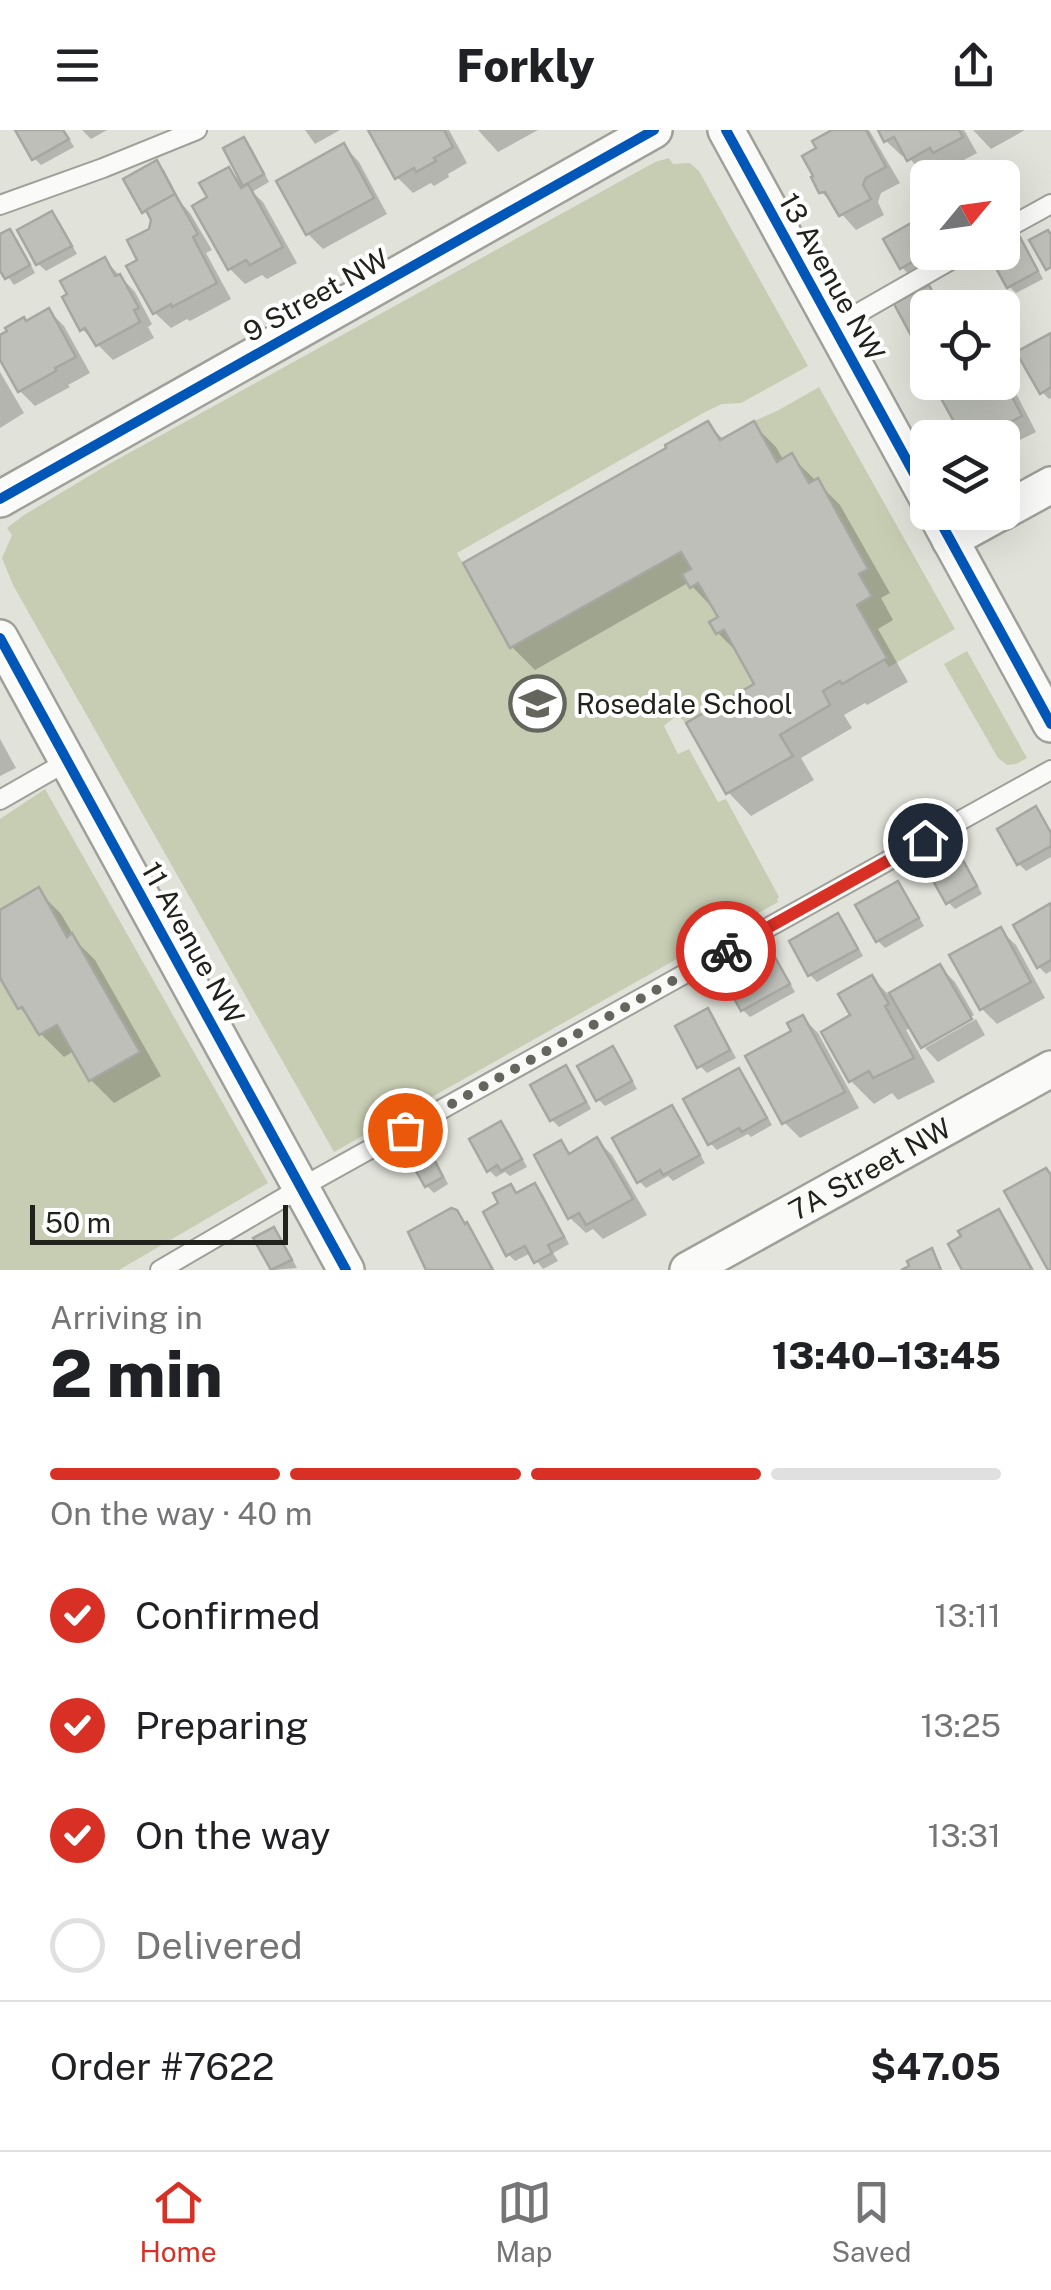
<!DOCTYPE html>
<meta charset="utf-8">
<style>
:root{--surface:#fff;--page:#f6f6f6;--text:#202124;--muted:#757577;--line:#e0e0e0;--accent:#d93025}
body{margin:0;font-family:"Public Sans",sans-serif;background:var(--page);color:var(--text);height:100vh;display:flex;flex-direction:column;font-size:38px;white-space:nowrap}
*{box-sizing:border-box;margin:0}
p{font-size:32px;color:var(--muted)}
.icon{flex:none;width:55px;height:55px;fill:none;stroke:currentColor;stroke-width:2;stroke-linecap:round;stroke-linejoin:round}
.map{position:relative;height:1140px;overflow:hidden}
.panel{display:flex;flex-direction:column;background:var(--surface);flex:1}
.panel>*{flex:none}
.needle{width:65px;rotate:61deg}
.controls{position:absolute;left:910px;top:30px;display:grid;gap:20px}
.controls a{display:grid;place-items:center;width:110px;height:110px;border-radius:15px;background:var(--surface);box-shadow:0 10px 40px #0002;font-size:50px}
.scale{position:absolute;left:30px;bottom:25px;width:258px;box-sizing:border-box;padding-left:10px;border:5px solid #20221b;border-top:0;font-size:28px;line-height:35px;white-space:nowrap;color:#20221b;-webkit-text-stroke:8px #fff;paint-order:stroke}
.pin{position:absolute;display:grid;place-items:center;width:85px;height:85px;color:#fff;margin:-42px;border:5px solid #fff;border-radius:50%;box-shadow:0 2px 10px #0007}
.courier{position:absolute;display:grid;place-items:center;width:100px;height:100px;margin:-50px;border:8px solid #d93025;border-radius:50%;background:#fff;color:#222;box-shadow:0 2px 12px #0007}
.headline em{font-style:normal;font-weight:800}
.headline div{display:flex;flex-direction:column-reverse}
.headline{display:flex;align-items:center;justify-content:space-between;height:170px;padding:0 50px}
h1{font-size:65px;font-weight:800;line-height:75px}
.bar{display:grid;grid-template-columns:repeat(4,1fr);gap:15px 10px;align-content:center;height:120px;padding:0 50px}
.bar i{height:12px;border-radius:8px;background:var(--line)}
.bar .on{background:var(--accent)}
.bar p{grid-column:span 4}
.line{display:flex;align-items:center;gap:25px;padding:0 50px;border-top:2px solid var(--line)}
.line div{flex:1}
ol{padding:0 50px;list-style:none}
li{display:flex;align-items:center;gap:30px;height:110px}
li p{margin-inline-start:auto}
li .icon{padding:10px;border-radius:50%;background:var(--accent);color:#fff;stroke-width:4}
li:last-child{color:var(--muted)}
li i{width:55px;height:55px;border:5px solid var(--line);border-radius:50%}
header{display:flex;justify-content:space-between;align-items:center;height:130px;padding:0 50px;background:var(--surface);font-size:45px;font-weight:800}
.menu{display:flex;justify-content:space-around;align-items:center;height:140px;border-top:2px solid var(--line);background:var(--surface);font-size:28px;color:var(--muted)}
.menu a{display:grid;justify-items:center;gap:5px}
.menu .on{color:var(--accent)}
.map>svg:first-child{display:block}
.green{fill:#c6cdb2}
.shadow{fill:#0003}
.building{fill:#bdbfb8;stroke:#a6a7a0;stroke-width:2.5}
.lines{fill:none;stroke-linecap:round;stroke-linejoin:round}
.service-casing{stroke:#9fa09a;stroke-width:22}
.minor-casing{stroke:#9fa09a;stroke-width:40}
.service{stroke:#fafbf9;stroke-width:18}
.minor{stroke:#fafbf9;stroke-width:35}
.cycleway-casing{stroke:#fff;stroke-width:16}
.cycleway{stroke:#0057b8;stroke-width:10}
.done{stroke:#64665e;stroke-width:10;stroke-dasharray:0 18}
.route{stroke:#d93025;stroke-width:12}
.labels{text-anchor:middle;stroke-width:8;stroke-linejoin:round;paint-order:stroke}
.street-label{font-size:28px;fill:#20221b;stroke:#fff}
.poi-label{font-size:28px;fill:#20221b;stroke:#fff;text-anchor:start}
</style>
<header><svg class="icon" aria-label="menu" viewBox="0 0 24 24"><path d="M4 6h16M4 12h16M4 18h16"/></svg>Forkly<svg class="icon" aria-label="share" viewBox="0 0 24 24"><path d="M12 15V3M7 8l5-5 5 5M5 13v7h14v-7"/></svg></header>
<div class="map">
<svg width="1051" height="1140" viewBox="0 0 1051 1140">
<rect width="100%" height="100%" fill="#e1e3da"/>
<g class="green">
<polygon points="669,28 673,34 690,33 699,41 808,236 741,273 722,274 705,282 457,423 511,518 681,422 718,487 709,492 716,504 724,500 754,554 686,593 677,585 664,596 678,624 689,619 718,672 726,669 779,767 777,769 778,772 334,1022 13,455 2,428 12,405 7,398 24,385 109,334 655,32"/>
<polygon points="819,257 955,499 889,537 884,530 887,527 857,475 872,466 859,444 868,438 818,349 809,353 792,324 777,332 754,291 777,281"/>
<polygon points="967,521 1027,628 1016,634 1007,635 998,628 944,534"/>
<polygon points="45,659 268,1053 119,1140 0,1140 0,689"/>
</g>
<g class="shadow">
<polygon points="18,0 64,0 74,17 41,35 34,28"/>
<polygon points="82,0 107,0 91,9"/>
<polygon points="305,0 340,0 315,14"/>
<polygon points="371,0 449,0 467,33 448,44 449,47 434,56 431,53 413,63 397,47"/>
<polygon points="478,0 538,0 498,22"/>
<polygon points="837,0 869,0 900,53 881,63 878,72 884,85 856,100 821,61 819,19"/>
<polygon points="881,0 964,0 977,23 951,37 946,33 924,45 906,24 902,26 886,11"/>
<polygon points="973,0 1025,0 991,19"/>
<polygon points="243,10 251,17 269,52 252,62 263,72 297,133 267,149 262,145 245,154 230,139 211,68 229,40 246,56 227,19"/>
<polygon points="344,16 359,32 387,84 323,119 308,104"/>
<polygon points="156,33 164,40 182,74 190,83 212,120 206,123 231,169 190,191 187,189 171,198 155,183 130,137 140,131 155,86 151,88 146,83 148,82"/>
<polygon points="51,84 59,91 77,124 46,141 38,134 20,101"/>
<polygon points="920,91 928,100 928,122 940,122 942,126 909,145 902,137"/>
<polygon points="10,102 17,109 35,143 14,155 0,136 0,107"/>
<polygon points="1019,110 1026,117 1043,149 1016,163 1009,156 992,125 1002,122"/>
<polygon points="105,130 135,162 152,194 148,197 154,208 113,230 82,199"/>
<polygon points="928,158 942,178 928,178 928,211 922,214 915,207"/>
<polygon points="49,181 64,196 90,243 68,255 70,257 35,276 20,261 0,225 0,208"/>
<polygon points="1051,206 1051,268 1049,269 1042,262"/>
<polygon points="1002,236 1036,302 1002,319 1002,308 966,308 937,255 941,252 1002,252"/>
<polygon points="0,242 24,283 0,298"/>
<polygon points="708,294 724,310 753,294 776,317 784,331 792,327 840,375 890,463 881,468 893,490 878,499 908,552 867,575 865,573 844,585 852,598 801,628 814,650 751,686 728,662 758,555 742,527 718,503 721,487 692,456 688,453 535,540 512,517 466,434"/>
<polygon points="0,609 16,638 0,646"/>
<polygon points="1036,679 1051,701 1051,727 1026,741 1019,734"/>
<polygon points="958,726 966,733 982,764 955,779 948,772"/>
<polygon points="897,754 904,761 924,796 885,818 878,811"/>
<polygon points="38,761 61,784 78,813 95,830 161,946 114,973 91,950 74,921 64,927 41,904 34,892 20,878 0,844 0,783"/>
<polygon points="1051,776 1051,841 1046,844 1039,837"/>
<polygon points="838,786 845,793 863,826 817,852 810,845 792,812"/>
<polygon points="1000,800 1016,815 1045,868 997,894 982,879"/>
<polygon points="770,823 777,830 795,862 750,887 743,880 725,848"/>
<polygon points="940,837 955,852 974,885 924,913 924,918 912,897 906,900 935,952 898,970 892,963 874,974 851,951 854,886 872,848 889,865"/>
<polygon points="707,881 714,888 736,928 707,943 700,936"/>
<polygon points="803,888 818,903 859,978 800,1008 784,992 794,902"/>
<polygon points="976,889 985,905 938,932 925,918"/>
<polygon points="612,919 619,926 637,959 605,976 598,969"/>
<polygon points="566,938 573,945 591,979 559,997 552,990"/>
<polygon points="739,941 746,949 772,995 751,1007 748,1004 717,1020 710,1013"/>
<polygon points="671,978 678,985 705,1033 673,1051 668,1046 646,1058 639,1051"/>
<polygon points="501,994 508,1001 527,1037 510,1046 505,1042 496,1047 489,1040"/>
<polygon points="597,1010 612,1025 647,1085 603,1109 593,1099 586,1103 570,1088 561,1013 572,1025"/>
<polygon points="426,1019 434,1026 448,1054 434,1063 427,1056"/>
<polygon points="535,1056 542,1063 569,1114 553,1123 558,1131 543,1139 531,1123 515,1131 508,1124 501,1074 510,1057 518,1065"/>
<polygon points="999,1082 1006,1089 1034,1140 965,1140"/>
<polygon points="273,1100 280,1107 297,1138 274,1140 257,1109"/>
</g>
<g class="building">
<polygon points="15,0 63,0 69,9 32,30"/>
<polygon points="368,0 444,0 453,17 434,28 436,31 416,42 414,38 395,49"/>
<polygon points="832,0 866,0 886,37 866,48 863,55 871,69 839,86 825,62 819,63 811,47 813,46 802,26 816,18 812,11"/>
<polygon points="878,0 959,0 963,7 933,23 930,18 907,31 894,7 884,12"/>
<polygon points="244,7 264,44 243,56 223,18"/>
<polygon points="344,13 374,68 306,105 276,51"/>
<polygon points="157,30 175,64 142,83 123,49"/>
<polygon points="229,37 241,58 248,54 283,117 250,135 246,130 228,140 192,76 207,67 199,53"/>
<polygon points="175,64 198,104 193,107 217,153 172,177 171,174 153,184 126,136 137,130 127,110 149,99 151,90 146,80"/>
<polygon points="52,81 72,116 36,135 17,100"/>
<polygon points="920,88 928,102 928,122 929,122 900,139 883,109"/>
<polygon points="10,99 30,135 5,149 0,141 0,104"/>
<polygon points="1048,100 1051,105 1051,137 1046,140 1029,110"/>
<polygon points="1020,107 1038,141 1007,158 988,124 1002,122 1002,116"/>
<polygon points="105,127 115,146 120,144 139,178 134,180 140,192 96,216 85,198 80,201 62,167 67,164 60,151"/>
<polygon points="929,155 941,178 928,178 928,201 913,209 894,174"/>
<polygon points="49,178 76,227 55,238 56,241 18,262 0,230 0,205 7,201 5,198 24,187 26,191"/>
<polygon points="1051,203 1051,257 1040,264 1016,222"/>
<polygon points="1002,247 1022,286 980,308 963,308 933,254 1002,252"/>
<polygon points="708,291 720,310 754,291 777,332 792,323 809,353 818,348 868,439 859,444 872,466 857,475 887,528 842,554 840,551 823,561 830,575 780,605 793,626 726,664 686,593 754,554 724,500 716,504 709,492 718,487 698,453 690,458 682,444 691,439 681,422 510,518 463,433 666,318 665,315"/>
<polygon points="1036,676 1051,703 1051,716 1017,735 997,699"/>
<polygon points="959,723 977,756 946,774 927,740"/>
<polygon points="898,751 919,788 876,812 855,775"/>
<polygon points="39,757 67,807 72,803 140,922 89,951 57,895 39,905 22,877 18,879 0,848 0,780"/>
<polygon points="1051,773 1051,830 1037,838 1013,795"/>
<polygon points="838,783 858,819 808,846 789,811"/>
<polygon points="1001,797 1031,852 980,880 949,825"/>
<polygon points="771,820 790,854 741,881 722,847"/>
<polygon points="940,834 972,889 921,918 889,863"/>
<polygon points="872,845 889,874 885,876 914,928 873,948 869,941 849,952 821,902 850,885 838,864"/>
<polygon points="708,878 730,920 697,938 675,896"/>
<polygon points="803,885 845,962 782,994 745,926 791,901 787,893"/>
<polygon points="613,916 632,951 596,971 577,936"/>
<polygon points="566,935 586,972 550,991 530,955"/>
<polygon points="739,938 767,988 742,1002 739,998 708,1015 683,969"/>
<polygon points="672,975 700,1025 663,1045 660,1040 637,1053 612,1008"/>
<polygon points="501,991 522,1029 501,1041 497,1035 487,1042 469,1009"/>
<polygon points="597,1007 633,1069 586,1095 579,1083 568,1089 534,1025 561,1010 569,1024"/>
<polygon points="427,1016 443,1047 425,1057 408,1027"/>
<polygon points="1046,1038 1051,1045 1051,1140 1048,1140 1004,1061"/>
<polygon points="535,1053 564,1107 548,1115 552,1123 534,1133 525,1116 506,1126 483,1082 498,1073 493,1063 511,1054 516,1063"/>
<polygon points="451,1078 457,1080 465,1094 467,1092 493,1140 426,1140 408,1102"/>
<polygon points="999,1079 1032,1140 962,1140 948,1114 961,1106 958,1101"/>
<polygon points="274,1097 292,1130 271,1140 253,1108"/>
<polygon points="932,1118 941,1140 901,1140 909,1136 907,1131"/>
</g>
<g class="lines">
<defs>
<g id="service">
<polyline points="0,75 103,38 197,0"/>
<polyline points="1002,101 1051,74"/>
<polyline points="834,197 965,122"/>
<polyline points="0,670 68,631"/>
<polyline points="160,1140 302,1057 1051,640"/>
</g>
<g id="minor">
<polyline points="726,0 928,369"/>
<polyline points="0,369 654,0"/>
<polyline points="935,382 1051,594"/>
<polyline points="1002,382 1051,355"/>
<polyline points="950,410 1001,382"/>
<polyline points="0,508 346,1140"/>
<path id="s1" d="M688,1140L1051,939"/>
</g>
</defs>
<use href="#service" class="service-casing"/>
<use href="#minor" class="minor-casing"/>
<use href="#service" class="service"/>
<use href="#minor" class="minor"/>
<defs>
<g id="cycleway">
<polyline points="726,0 928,369"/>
<polyline points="0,369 654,0"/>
<polyline points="935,382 1051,594"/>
<polyline points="0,508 346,1140"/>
</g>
</defs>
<use href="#cycleway" class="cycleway-casing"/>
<use href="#cycleway" class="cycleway"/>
</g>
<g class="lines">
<polyline class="done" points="405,1000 726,821"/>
<polyline class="route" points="726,821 925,710"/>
</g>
<defs>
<symbol id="school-ring" viewBox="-11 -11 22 22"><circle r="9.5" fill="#fff" stroke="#64665e" stroke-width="1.5"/><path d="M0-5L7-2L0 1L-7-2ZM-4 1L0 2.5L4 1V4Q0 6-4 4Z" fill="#64665e"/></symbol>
</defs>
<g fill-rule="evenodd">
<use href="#school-ring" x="506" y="542" width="63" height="63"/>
</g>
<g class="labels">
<g class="street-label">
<text transform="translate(832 147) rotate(61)" y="10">13 Avenue NW</text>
<text transform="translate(316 165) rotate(-29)" y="10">9 Street NW</text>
<text transform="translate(193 813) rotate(61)" y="10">11 Avenue NW</text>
<text dy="10" stroke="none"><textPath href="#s1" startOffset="208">7A Street NW</textPath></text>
</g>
<g class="poi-label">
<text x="576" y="584">Rosedale School</text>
</g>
</g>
</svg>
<div class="controls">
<a><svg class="needle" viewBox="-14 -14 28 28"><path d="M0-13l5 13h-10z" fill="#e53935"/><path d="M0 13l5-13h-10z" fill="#757577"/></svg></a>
<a><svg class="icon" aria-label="locate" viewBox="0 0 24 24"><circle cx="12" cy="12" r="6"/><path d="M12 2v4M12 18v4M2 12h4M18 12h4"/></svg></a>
<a><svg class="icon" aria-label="layers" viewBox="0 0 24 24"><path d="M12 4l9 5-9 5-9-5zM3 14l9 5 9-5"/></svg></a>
</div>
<div class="scale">50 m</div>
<div class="pin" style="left:405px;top:1000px;background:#ea580c"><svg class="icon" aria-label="bag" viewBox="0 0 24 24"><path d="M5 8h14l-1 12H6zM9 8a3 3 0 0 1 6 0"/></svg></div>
<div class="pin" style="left:925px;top:710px;background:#1f2937"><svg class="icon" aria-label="home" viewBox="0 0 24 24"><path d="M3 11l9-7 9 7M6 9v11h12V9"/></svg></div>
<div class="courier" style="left:726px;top:821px"><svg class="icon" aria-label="bike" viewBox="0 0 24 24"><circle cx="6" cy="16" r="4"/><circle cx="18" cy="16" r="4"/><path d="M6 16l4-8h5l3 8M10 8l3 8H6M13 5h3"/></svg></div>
</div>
<section class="panel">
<div class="headline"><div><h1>2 min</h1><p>Arriving in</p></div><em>13:40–13:45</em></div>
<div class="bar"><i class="on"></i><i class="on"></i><i class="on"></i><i></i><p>On the way · 40 m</p></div>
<ol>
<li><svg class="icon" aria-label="check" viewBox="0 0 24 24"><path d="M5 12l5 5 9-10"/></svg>Confirmed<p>13:11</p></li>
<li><svg class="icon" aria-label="check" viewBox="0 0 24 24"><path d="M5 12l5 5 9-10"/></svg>Preparing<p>13:25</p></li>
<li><svg class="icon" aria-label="check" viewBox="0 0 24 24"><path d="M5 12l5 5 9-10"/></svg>On the way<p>13:31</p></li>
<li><i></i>Delivered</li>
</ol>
<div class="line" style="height:130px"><div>Order #7622</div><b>$47.05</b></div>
</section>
<nav class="menu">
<a class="on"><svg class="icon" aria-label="home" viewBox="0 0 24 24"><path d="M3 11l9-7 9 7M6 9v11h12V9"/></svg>Home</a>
<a><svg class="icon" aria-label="map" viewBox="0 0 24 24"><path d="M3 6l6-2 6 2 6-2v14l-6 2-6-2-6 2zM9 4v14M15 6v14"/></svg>Map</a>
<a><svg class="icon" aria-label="saved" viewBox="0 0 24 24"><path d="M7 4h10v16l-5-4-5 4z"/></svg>Saved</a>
</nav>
